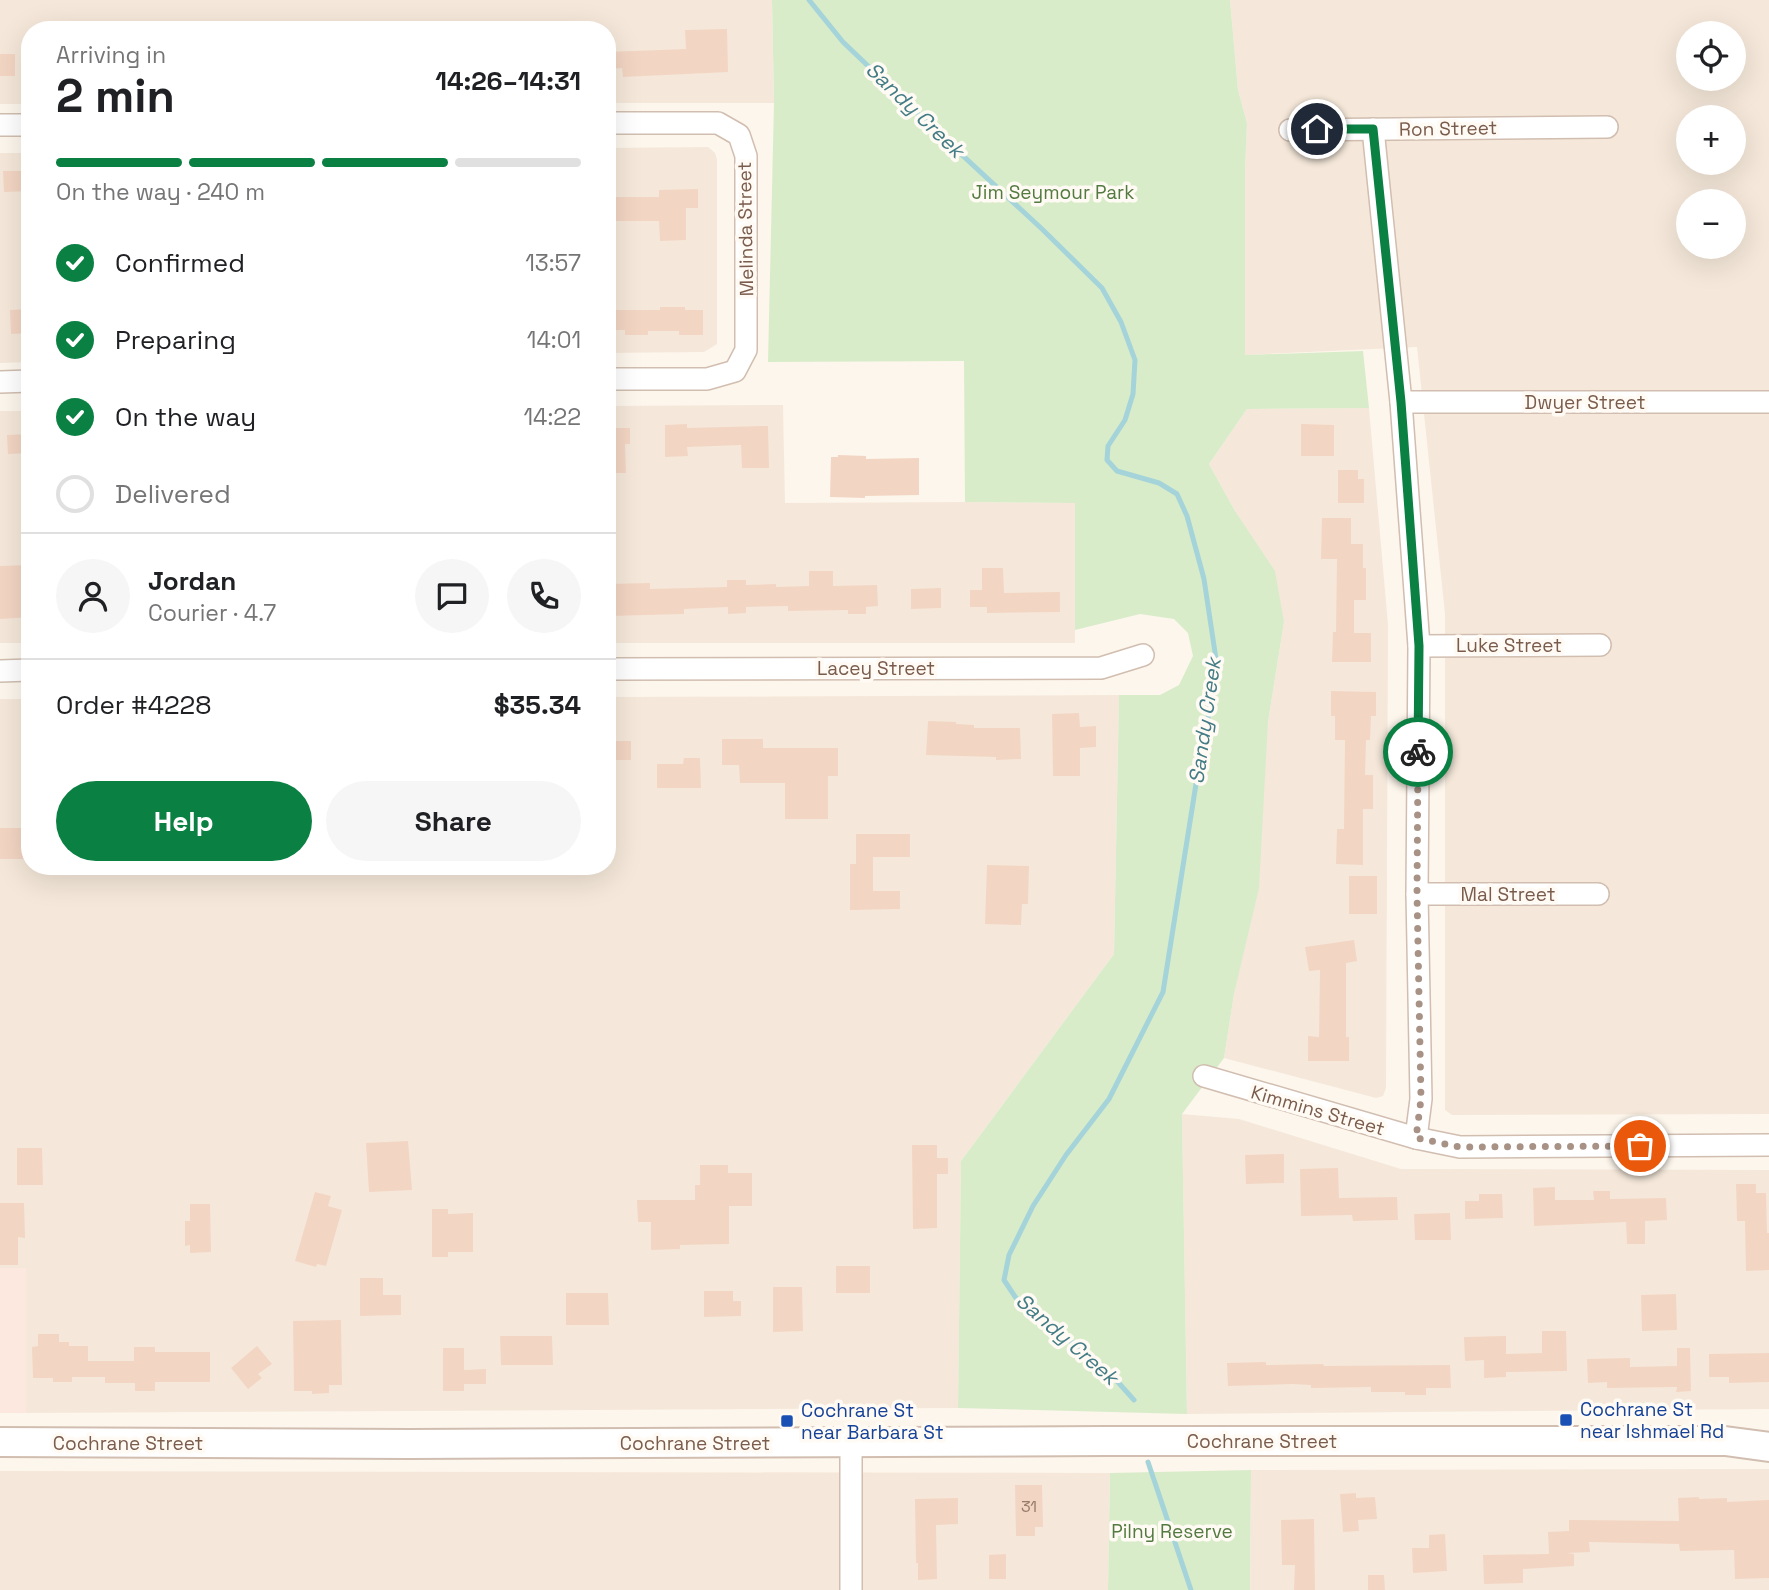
<!DOCTYPE html>
<meta charset="utf-8">
<style>
:root{--surface:#fff;--page:#f6f6f6;--text:#202124;--muted:#757577;--line:#e0e0e0;--accent:#0b8043}
body{margin:0;font-family:"Space Grotesk",sans-serif;background:var(--page);color:var(--text);height:100vh;display:flex;flex-direction:column;font-size:26px;white-space:nowrap}
*{box-sizing:border-box;margin:0}
p{font-size:23px;color:var(--muted)}
.icon{flex:none;width:38px;height:38px;fill:none;stroke:currentColor;stroke-width:2;stroke-linecap:round;stroke-linejoin:round}
.map{position:relative;flex:1;overflow:hidden}
.panel{position:absolute;left:21px;top:21px;width:595px;height:854px;display:flex;flex-direction:column;background:var(--surface);border-radius:28px;box-shadow:0 7px 28px #0002}
.panel>*{flex:none}
.buttons{position:absolute;left:1676px;top:21px;display:grid;gap:14px}
.buttons a{display:grid;place-items:center;width:70px;height:70px;border-radius:50%;background:var(--surface);box-shadow:0 7px 28px #0002;font-size:35px}
.pin{position:absolute;display:grid;place-items:center;width:60px;height:60px;color:#fff;margin:-30px;border:4px solid #fff;border-radius:50%;box-shadow:0 2px 7px #0007}
.courier{position:absolute;display:grid;place-items:center;width:70px;height:70px;margin:-35px;border:5px solid #0b8043;border-radius:50%;background:#fff;color:#222;box-shadow:0 2px 9px #0007}
.head em{font-style:normal;font-weight:700}
.head div{display:flex;flex-direction:column-reverse}
.head{display:flex;align-items:center;justify-content:space-between;height:119px;padding:0 35px}
h1{font-size:46px;font-weight:700;line-height:52px}
.bar{display:grid;grid-template-columns:repeat(4,1fr);gap:10px 7px;align-content:center;height:84px;padding:0 35px}
.bar i{height:9px;border-radius:5px;background:var(--line)}
.bar .active{background:var(--accent)}
.bar p{grid-column:span 4}
.line{display:flex;align-items:center;gap:18px;padding:0 35px;border-top:2px solid var(--line)}
.line div{flex:1}
.round{display:grid;place-items:center;flex:none;width:74px;height:74px;border-radius:37px;background:var(--page)}
ol{padding:0 35px;list-style:none}
li{display:flex;align-items:center;gap:21px;height:77px}
li p{margin-inline-start:auto}
li .icon{padding:7px;border-radius:50%;background:var(--accent);color:#fff;stroke-width:4}
li:last-child{color:var(--muted)}
li i{width:38px;height:38px;border:4px solid var(--line);border-radius:50%}
.button{display:flex;gap:14px;margin-top:auto;padding:14px 35px}
.button a{flex:1;height:80px;border-radius:42px;background:var(--accent);color:#fff;font-size:28px;font-weight:700;line-height:80px;text-align:center}
.button a+a{background:var(--page);color:var(--text)}
.map>svg:first-child{display:block}
.residential{fill:#f5e8da;fill-rule:evenodd}
.commercial{fill:#fde8e0}
.green{fill:#d8ecc9}
.lines{fill:none;stroke-linecap:round;stroke-linejoin:round}
.stream{stroke:#a5d3da;stroke-width:5}
.building{fill:#f3d5c3}
.minor-casing{stroke:#d1beb0;stroke-width:24}
.tertiary-casing{stroke:#d1beb0;stroke-width:32}
.minor{stroke:#fff;stroke-width:21}
.tertiary{stroke:#fff;stroke-width:28}
.done{stroke:#a89285;stroke-width:7;stroke-dasharray:0 12.6}
.route{stroke:#0b8043;stroke-width:9}
.transit-dot{fill:#1a4fb4;stroke:#fffaf3;stroke-width:2.5}
.labels{text-anchor:middle;stroke-width:7;stroke-linejoin:round;paint-order:stroke}
.number-label{font-size:16px;fill:#987a6a}
.street-label{font-size:19px;fill:#7a5c4d;stroke:#fffaf3}
.park-label{font-size:19px;fill:#537a41;stroke:#fffaf3}
.transit-label{font-size:19px;fill:#164399;stroke:#fffaf3;text-anchor:start}
.water-label{font-size:21px;font-style:italic;fill:#437c86;stroke:#fffaf3}
</style>
<div class="map">
<svg width="1769" height="1590" viewBox="0 0 1769 1590">
<rect width="100%" height="100%" fill="#fdf6ec"/>
<g class="residential">
<polygon points="0,0 772,0 774,103 607,103 607,30 30,30 30,104 0,104"/>
<path d="M1230,0H1769V1114L1452,1115L1445,1110V614L1417,347L1245,355V172L1247,123L1238,90ZM1689,33H1734V79H1689ZM1689,117H1734V163H1689ZM1689,201H1734V247H1689Z"/>
<polygon points="708,147 715,153 717,159 717,344 704,352 607,353 607,148"/>
<polygon points="0,153 30,153 30,362 0,363"/>
<polygon points="783,405 785,503 965,502 1075,503 1075,643 607,643 607,406"/>
<polygon points="1369,408 1388,625 1386,1088 1383,1096 1376,1098 1224,1058 1234,994 1268,722 1284,622 1235,511 1209,464 1247,409"/>
<rect x="0" y="411" width="30" height="232"/>
<polygon points="1119,695 1114,954 961,1161 958,1408 26,1413 26,1268 0,1268 0,699 30,699 30,866 607,866 607,697"/>
<polygon points="1182,1114 1239,1119 1401,1169 1769,1170 1769,1409 1187,1414"/>
<polygon points="1769,1469 1769,1590 1250,1590 1251,1470"/>
<polygon points="0,1471 1110,1473 1108,1590 0,1590"/>
</g>
<rect class="commercial" x="0" y="1268" width="26" height="145"/>
<g class="green">
<polygon points="772,0 1230,0 1238,90 1247,123 1245,172 1245,355 1363,351 1369,408 1247,409 1209,464 1235,511 1275,571 1284,622 1268,722 1259,888 1234,994 1224,1058 1182,1114 1187,1414 958,1408 961,1161 1114,954 1119,695 1160,695 1179,685 1193,656 1188,633 1174,619 1140,614 1075,630 1075,503 965,502 964,361 768,362 774,103"/>
<polygon points="1251,1470 1250,1590 1108,1590 1110,1473"/>
</g>
<g class="lines">
<g class="stream">
<polyline points="809,0 843,42 934,129 1042,229 1102,288 1121,322 1135,360 1133,394 1125,420 1108,446 1107,460 1117,471 1159,483 1177,494 1187,516 1204,579 1216,659 1203,756 1196,784 1163,992 1109,1099 1066,1155 1033,1206 1009,1255 1004,1280 1016,1298 1108,1371 1134,1400"/>
<polyline points="1148,1462 1191,1590"/>
</g>
</g>
<g class="building">
<polygon points="727,29 728,72 623,77 622,68 607,69 607,52 686,49 685,30"/>
<rect x="0" y="54" width="15" height="22"/>
<polygon points="3,171 30,171 30,191 4,192"/>
<polygon points="698,189 698,208 686,208 686,240 660,241 659,221 607,221 607,197 659,197 659,190"/>
<polygon points="660,307 685,307 685,310 703,310 703,335 679,335 679,331 648,331 648,335 625,335 625,330 610,330 610,310 660,310"/>
<polygon points="30,309 30,333 11,334 10,310"/>
<polygon points="687,424 687,428 768,426 769,468 742,468 741,445 687,447 688,456 665,457 665,425"/>
<polygon points="1301,424 1334,425 1334,456 1301,456"/>
<polygon points="607,428 630,428 630,444 625,444 626,473 607,473"/>
<polygon points="30,434 30,453 8,454 7,435"/>
<polygon points="838,455 866,456 866,459 919,458 919,495 865,496 865,498 830,497 831,457 838,457"/>
<polygon points="1338,470 1358,470 1358,479 1364,479 1364,503 1338,503"/>
<polygon points="1322,518 1351,518 1351,544 1363,544 1363,568 1366,568 1366,600 1354,600 1354,633 1371,633 1371,662 1332,662 1333,632 1336,632 1337,559 1321,559"/>
<polygon points="30,565 30,617 0,619 0,566"/>
<polygon points="982,568 1003,568 1004,593 1060,592 1060,612 987,613 987,607 970,607 970,590 982,590"/>
<polygon points="809,571 833,571 833,586 877,585 878,606 866,607 866,614 848,614 848,610 788,611 788,606 746,607 746,613 728,614 728,607 684,609 684,614 609,616 608,584 650,583 650,589 727,587 727,580 746,580 746,585 776,584 776,587 809,586"/>
<polygon points="941,588 941,608 911,609 911,589"/>
<polygon points="1331,691 1376,692 1376,716 1371,716 1370,740 1366,740 1365,775 1373,775 1373,809 1363,809 1363,865 1336,864 1337,829 1344,829 1345,740 1335,740 1335,716 1331,716"/>
<polygon points="1079,713 1080,727 1096,726 1096,747 1080,748 1080,776 1053,776 1052,714"/>
<polygon points="928,721 956,722 956,724 974,725 974,728 1020,728 1021,759 996,760 996,757 926,755"/>
<polygon points="722,739 763,739 763,748 838,748 838,776 828,776 828,819 785,819 785,783 740,783 739,765 722,765"/>
<rect x="607" y="741" width="24" height="19"/>
<polygon points="684,758 700,758 701,788 657,788 657,764 683,764"/>
<rect x="0" y="828" width="30" height="31"/>
<polygon points="856,834 910,834 910,857 873,857 873,891 900,891 900,909 850,910 850,864 856,864"/>
<polygon points="987,865 1029,866 1028,904 1022,904 1021,925 985,924"/>
<rect x="1349" y="876" width="28" height="38"/>
<polygon points="1354,940 1357,961 1346,963 1346,1037 1349,1037 1349,1061 1308,1061 1308,1036 1319,1037 1320,970 1309,971 1305,947"/>
<polygon points="408,1141 412,1190 369,1192 366,1143"/>
<polygon points="912,1145 937,1145 937,1158 948,1158 948,1174 937,1174 937,1228 913,1229"/>
<polygon points="17,1148 42,1148 43,1185 17,1185"/>
<polygon points="1284,1154 1284,1183 1246,1184 1245,1155"/>
<polygon points="700,1165 728,1165 728,1173 752,1173 752,1206 729,1206 729,1244 680,1245 680,1249 651,1250 651,1222 638,1222 637,1200 695,1200 695,1185 700,1185"/>
<polygon points="1338,1168 1339,1198 1397,1197 1398,1220 1353,1221 1352,1215 1301,1216 1300,1169"/>
<polygon points="1736,1184 1756,1184 1756,1193 1766,1193 1767,1233 1769,1233 1769,1270 1746,1271 1745,1221 1737,1221"/>
<polygon points="1555,1187 1555,1200 1594,1200 1593,1191 1610,1191 1610,1199 1666,1198 1667,1220 1645,1221 1645,1244 1627,1244 1626,1222 1534,1226 1533,1188"/>
<polygon points="315,1192 331,1196 328,1206 342,1210 326,1266 317,1264 316,1267 295,1261"/>
<polygon points="1479,1194 1502,1194 1503,1218 1465,1219 1465,1201 1479,1201"/>
<polygon points="0,1203 24,1203 25,1238 18,1237 18,1265 0,1265"/>
<polygon points="190,1204 210,1204 211,1252 190,1253 190,1245 185,1246 185,1221 190,1221"/>
<polygon points="432,1209 448,1209 448,1214 473,1213 473,1252 448,1252 448,1257 432,1257"/>
<polygon points="1450,1213 1451,1240 1415,1240 1414,1214"/>
<rect x="836" y="1266" width="34" height="27"/>
<polygon points="360,1278 383,1278 383,1295 401,1295 401,1315 360,1316"/>
<polygon points="773,1287 802,1287 803,1331 773,1332"/>
<polygon points="704,1291 733,1291 733,1301 741,1301 741,1316 704,1317"/>
<polygon points="566,1293 608,1293 609,1325 566,1325"/>
<polygon points="1676,1294 1677,1330 1642,1331 1641,1295"/>
<polygon points="341,1320 342,1385 329,1385 329,1393 312,1394 312,1391 294,1391 293,1321"/>
<polygon points="1542,1331 1566,1331 1567,1371 1506,1372 1506,1377 1484,1378 1484,1360 1465,1361 1464,1337 1506,1336 1506,1354 1542,1353"/>
<polygon points="38,1334 59,1334 59,1342 69,1342 69,1346 88,1346 88,1361 134,1361 134,1347 155,1347 155,1352 210,1352 210,1382 155,1382 155,1391 135,1391 135,1383 105,1383 105,1377 72,1377 72,1382 53,1382 53,1378 33,1378 32,1347 38,1346"/>
<polygon points="500,1336 552,1336 553,1365 501,1365"/>
<polygon points="257,1346 272,1364 258,1374 262,1378 248,1389 231,1368"/>
<polygon points="443,1348 464,1348 464,1370 486,1369 486,1384 464,1384 464,1391 443,1391"/>
<polygon points="1677,1348 1690,1348 1691,1391 1676,1392 1677,1387 1607,1388 1607,1382 1588,1383 1587,1359 1630,1358 1630,1367 1677,1366"/>
<polygon points="1769,1353 1769,1382 1729,1383 1729,1377 1709,1377 1709,1354"/>
<polygon points="1266,1362 1266,1365 1323,1364 1324,1366 1450,1365 1451,1388 1426,1388 1426,1395 1405,1395 1405,1392 1371,1392 1371,1387 1311,1388 1311,1385 1292,1384 1228,1386 1227,1363"/>
<polygon points="1015,1485 1042,1485 1043,1527 1035,1527 1035,1536 1016,1536"/>
<polygon points="1356,1493 1356,1498 1375,1497 1377,1519 1358,1520 1359,1531 1343,1532 1340,1494"/>
<polygon points="1699,1497 1699,1499 1727,1498 1727,1502 1769,1500 1769,1578 1735,1579 1734,1550 1680,1551 1679,1544 1589,1542 1590,1552 1567,1553 1574,1554 1574,1566 1523,1569 1523,1583 1484,1584 1483,1555 1549,1554 1548,1532 1569,1531 1569,1520 1679,1521 1678,1498"/>
<polygon points="958,1498 958,1524 936,1525 937,1579 918,1580 918,1563 916,1563 915,1499"/>
<polygon points="1314,1519 1315,1590 1294,1590 1295,1565 1282,1565 1281,1520"/>
<polygon points="1445,1534 1447,1571 1413,1573 1412,1548 1429,1548 1429,1535"/>
<polygon points="1006,1554 1006,1579 989,1579 989,1555"/>
<polygon points="1368,1575 1384,1575 1385,1590 1368,1590"/>
</g>
<g class="lines">
<defs>
<g id="minor">
<polyline points="607,123 718,123 739,135 746,156 746,350 735,371 707,379 607,379"/>
<polyline points="0,125 30,125"/>
<polyline points="1373,129 1401,402 1419,646 1417,894 1421,1099 1416,1138"/>
<polyline points="1290,130 1607,127"/>
<polyline points="0,382 30,381"/>
<polyline points="1401,402 1769,402"/>
<polyline points="1419,646 1600,645"/>
<polyline points="607,669 1101,668 1143,655"/>
<polyline points="0,671 30,670"/>
<polyline points="1417,894 1598,894"/>
<polyline points="1204,1076 1416,1138 1460,1147 1769,1145"/>
<polyline points="851,1442 851,1590"/>
</g>
<polyline id="tertiary" points="0,1442 409,1444 1106,1441 1725,1441 1769,1447"/>
</defs>
<use href="#minor" class="minor-casing"/>
<use href="#tertiary" class="tertiary-casing"/>
<use href="#minor" class="minor"/>
<use href="#tertiary" class="tertiary"/>
</g>
<g class="lines">
<polyline class="done" points="1418,752 1417,894 1421,1099 1416,1138 1460,1147 1640,1146"/>
<polyline class="route" points="1317,129 1373,129 1401,402 1417,619 1419,646 1418,752"/>
</g>
<g class="transit-dot">
<rect x="1559" y="1413" width="14" height="14" rx="3.5"/>
<rect x="780" y="1414" width="14" height="14" rx="3.5"/>
</g>
<g class="labels">
<g class="number-label">
<text x="1029" y="1512">31</text>
</g>
<g class="street-label">
<text transform="translate(1448 128) rotate(-1)" y="7">Ron Street</text>
<text transform="translate(745 229) rotate(-91)" y="7">Melinda Street</text>
<text x="1585" y="409">Dwyer Street</text>
<text x="1509" y="652">Luke Street</text>
<text x="876" y="675">Lacey Street</text>
<text x="1508" y="901">Mal Street</text>
<text transform="translate(1318 1110) rotate(16)" y="7">Kimmins Street</text>
<text x="1262" y="1448">Cochrane Street</text>
<text x="128" y="1450">Cochrane Street</text>
<text x="695" y="1450">Cochrane Street</text>
</g>
<g class="park-label">
<text x="1053" y="199">Jim Seymour Park</text>
<text x="1172" y="1538">Pilny Reserve</text>
</g>
<g class="transit-label">
<text x="1580" y="1416">Cochrane St<tspan x="1580" dy="22">near Ishmael Rd</tspan></text>
<text x="801" y="1417">Cochrane St<tspan x="801" dy="22">near Barbara St</tspan></text>
</g>
<g class="water-label">
<text transform="translate(915 110) rotate(44)" y="7">Sandy Creek</text>
<text transform="translate(1205 721) rotate(-82)" y="7">Sandy Creek</text>
<text transform="translate(1067 1339) rotate(41)" y="7">Sandy Creek</text>
</g>
</g>
</svg>
<div class="buttons">
<a><svg class="icon" aria-label="locate" viewBox="0 0 24 24"><circle cx="12" cy="12" r="6"/><path d="M12 2v4M12 18v4M2 12h4M18 12h4"/></svg></a>
<a>+</a>
<a>−</a>
</div>
<div class="pin" style="left:1640px;top:1146px;background:#ea580c"><svg class="icon" aria-label="bag" viewBox="0 0 24 24"><path d="M5 8h14l-1 12H6zM9 8a3 3 0 0 1 6 0"/></svg></div>
<div class="pin" style="left:1317px;top:129px;background:#1f2937"><svg class="icon" aria-label="home" viewBox="0 0 24 24"><path d="M3 11l9-7 9 7M6 9v11h12V9"/></svg></div>
<div class="courier" style="left:1418px;top:752px"><svg class="icon" aria-label="bike" viewBox="0 0 24 24"><circle cx="6" cy="16" r="4"/><circle cx="18" cy="16" r="4"/><path d="M6 16l4-8h5l3 8M10 8l3 8H6M13 5h3"/></svg></div>
<section class="panel">
<div class="head"><div><h1>2 min</h1><p>Arriving in</p></div><em>14:26–14:31</em></div>
<div class="bar"><i class="active"></i><i class="active"></i><i class="active"></i><i></i><p>On the way · 240 m</p></div>
<ol>
<li><svg class="icon" aria-label="check" viewBox="0 0 24 24"><path d="M5 12l5 5 9-10"/></svg>Confirmed<p>13:57</p></li>
<li><svg class="icon" aria-label="check" viewBox="0 0 24 24"><path d="M5 12l5 5 9-10"/></svg>Preparing<p>14:01</p></li>
<li><svg class="icon" aria-label="check" viewBox="0 0 24 24"><path d="M5 12l5 5 9-10"/></svg>On the way<p>14:22</p></li>
<li><i></i>Delivered</li>
</ol>
<div class="line" style="height:126px"><a class="round"><svg class="icon" aria-label="person" viewBox="0 0 24 24"><circle cx="12" cy="8" r="4"/><path d="M4 21q1-7 8-7t8 7"/></svg></a><div><b>Jordan</b><p>Courier · 4.7</p></div><a class="round"><svg class="icon" aria-label="chat" viewBox="0 0 24 24"><path d="M4 5h16v11H9l-5 4z"/></svg></a><a class="round"><svg class="icon" aria-label="phone" viewBox="0 0 24 24"><path d="M5 4h4l2 5-3 2q2 4 5 5l2-3 5 2v4C11 20 4 13 5 4z"/></svg></a></div>
<div class="line" style="height:91px"><div>Order #4228</div><b>$35.34</b></div>
<div class="button"><a>Help</a><a>Share</a></div>
</section>
</div>
